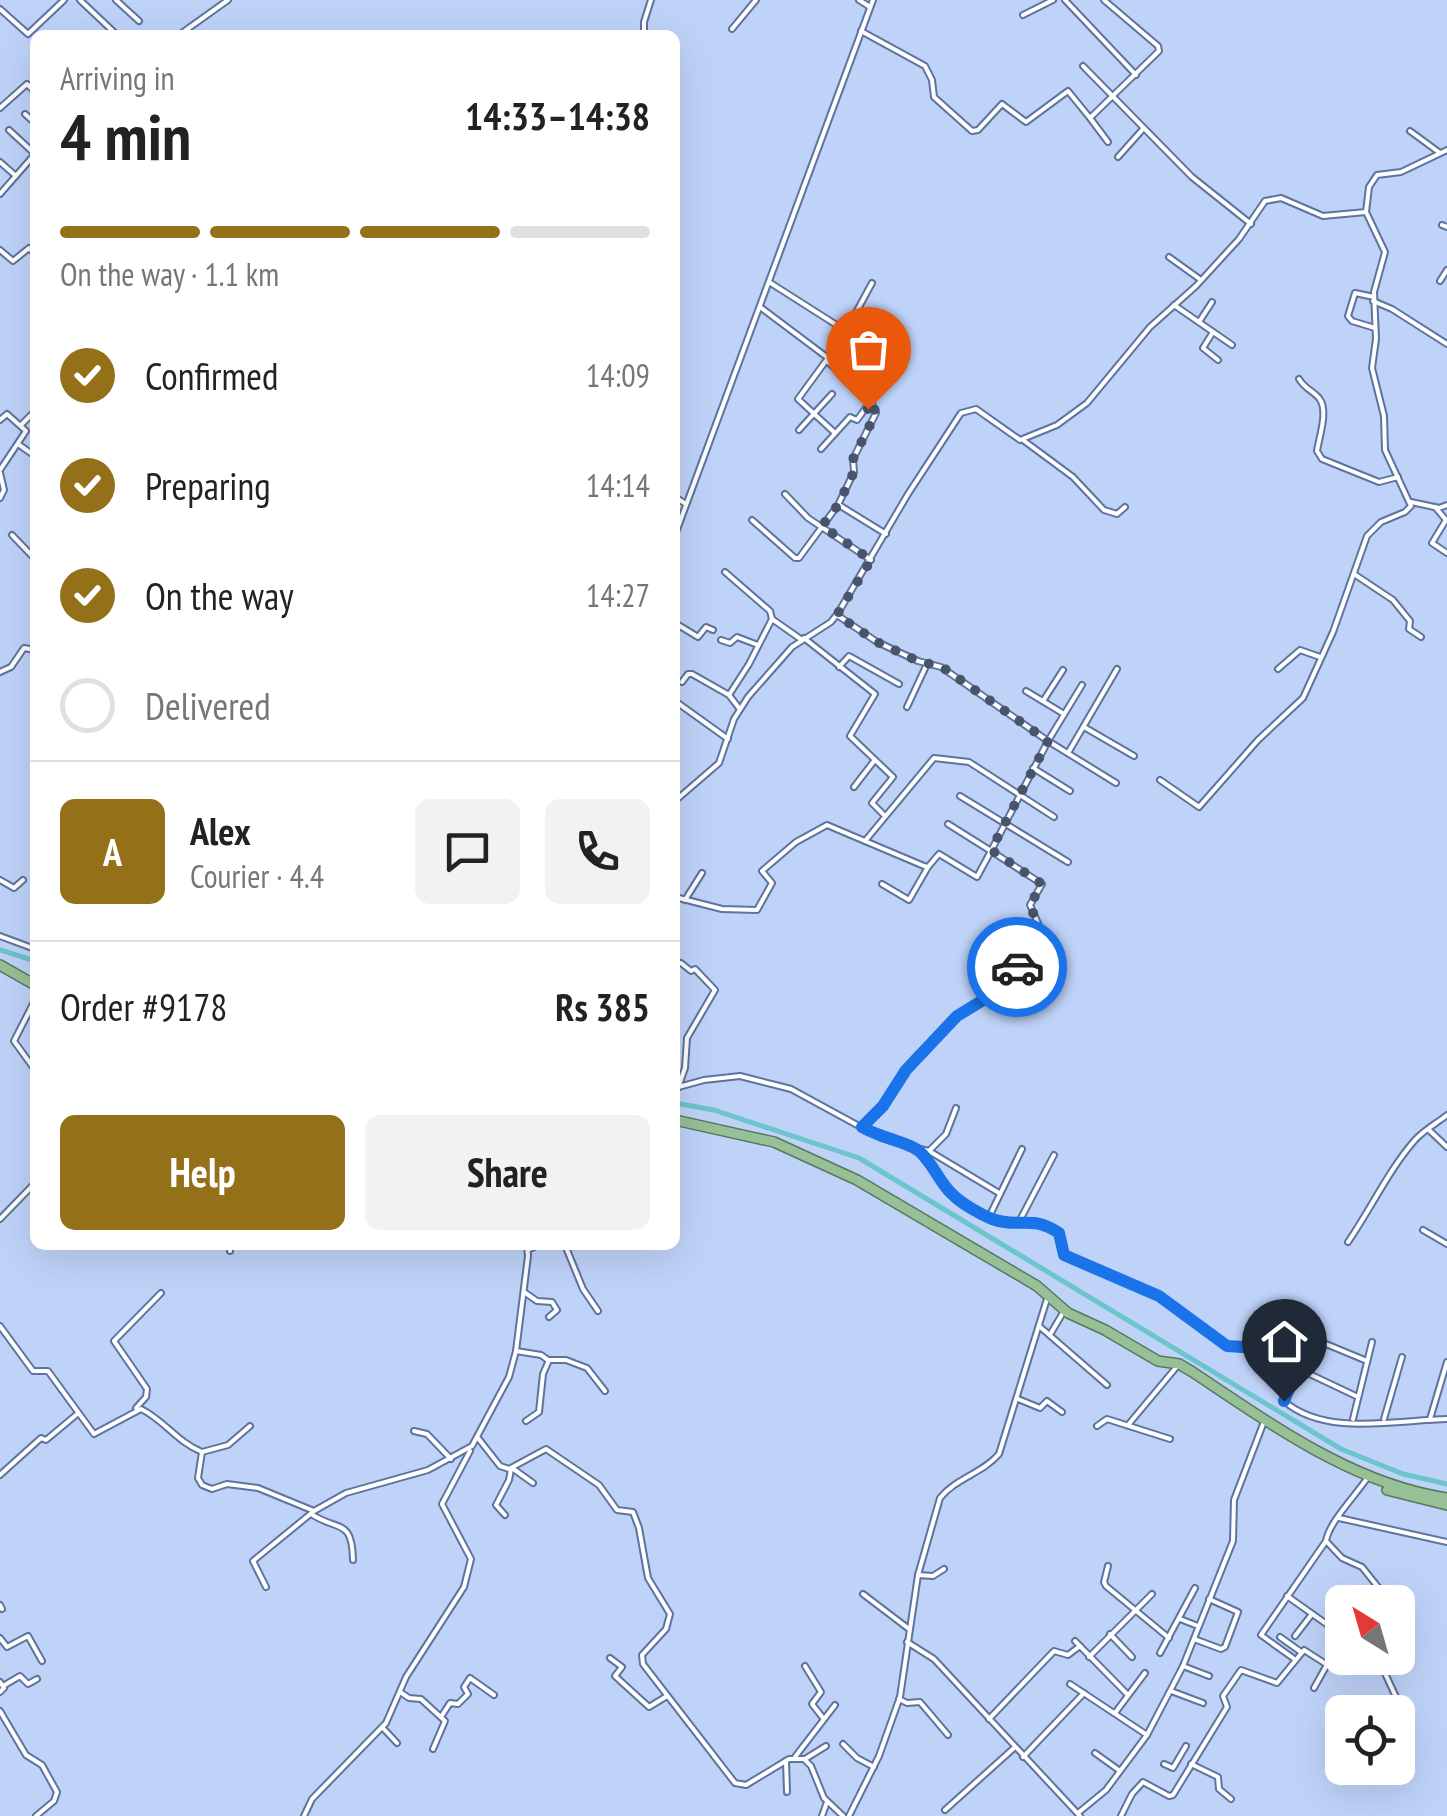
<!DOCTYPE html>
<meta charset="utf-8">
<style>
:root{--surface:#fff;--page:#f2f2f2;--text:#222;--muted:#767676;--line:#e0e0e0;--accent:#947019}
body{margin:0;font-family:"PT Sans Narrow",sans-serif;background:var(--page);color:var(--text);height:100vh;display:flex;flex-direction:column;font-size:38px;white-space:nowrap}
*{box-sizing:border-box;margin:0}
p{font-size:32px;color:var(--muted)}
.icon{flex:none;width:55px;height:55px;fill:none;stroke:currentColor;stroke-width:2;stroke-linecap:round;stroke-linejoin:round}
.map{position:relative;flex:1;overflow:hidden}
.drawer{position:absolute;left:30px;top:30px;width:650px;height:1220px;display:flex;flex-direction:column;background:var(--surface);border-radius:15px;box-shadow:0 10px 40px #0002}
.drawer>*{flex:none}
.needle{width:65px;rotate:323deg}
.controls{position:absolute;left:1325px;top:1585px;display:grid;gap:20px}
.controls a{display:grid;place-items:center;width:90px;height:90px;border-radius:15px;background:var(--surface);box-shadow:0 10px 40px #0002;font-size:50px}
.pin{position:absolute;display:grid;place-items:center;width:85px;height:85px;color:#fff;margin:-102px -42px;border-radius:50% 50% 50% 0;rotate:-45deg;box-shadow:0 0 10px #0007}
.pin .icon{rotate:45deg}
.courier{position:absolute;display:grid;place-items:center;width:100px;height:100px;margin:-50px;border:8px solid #1a73e8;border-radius:50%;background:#fff;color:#222;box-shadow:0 2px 12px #0007}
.overview em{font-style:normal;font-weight:800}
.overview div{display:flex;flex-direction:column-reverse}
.overview{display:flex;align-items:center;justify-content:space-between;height:170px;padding:0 30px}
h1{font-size:65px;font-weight:800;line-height:75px}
.bar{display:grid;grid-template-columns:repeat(4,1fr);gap:15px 10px;align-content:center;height:120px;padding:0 30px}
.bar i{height:12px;border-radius:8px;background:var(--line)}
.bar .current{background:var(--accent)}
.bar p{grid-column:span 4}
.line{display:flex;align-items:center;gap:25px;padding:0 30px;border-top:2px solid var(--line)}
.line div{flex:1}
.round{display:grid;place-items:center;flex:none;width:105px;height:105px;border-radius:15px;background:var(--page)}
ol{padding:0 30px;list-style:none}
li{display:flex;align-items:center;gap:30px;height:110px}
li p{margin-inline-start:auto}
li .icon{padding:10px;border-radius:50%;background:var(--accent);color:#fff;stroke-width:4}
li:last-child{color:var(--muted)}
li i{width:55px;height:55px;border:5px solid var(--line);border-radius:50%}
.button{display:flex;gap:20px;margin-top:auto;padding:20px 30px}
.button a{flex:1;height:115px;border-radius:15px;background:var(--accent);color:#fff;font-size:40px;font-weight:800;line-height:115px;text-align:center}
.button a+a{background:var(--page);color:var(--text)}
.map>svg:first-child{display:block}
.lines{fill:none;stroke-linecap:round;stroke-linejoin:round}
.canal{stroke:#6cc4cc;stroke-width:5}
.minor-casing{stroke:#5e739e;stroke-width:8}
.trunk-casing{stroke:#55795c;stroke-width:12}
.minor{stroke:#fff;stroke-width:4}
.trunk{stroke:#98c097;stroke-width:9}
.done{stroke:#48546c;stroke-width:10;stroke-dasharray:0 18}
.route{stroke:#1a73e8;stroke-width:12}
</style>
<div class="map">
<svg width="1447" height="1816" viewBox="0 0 1447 1816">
<rect width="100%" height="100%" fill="#bfd3f9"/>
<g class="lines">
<g class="canal">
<polyline points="0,950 35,961"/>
<polyline points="675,1103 714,1110 859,1158 1341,1449 1403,1474 1447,1484"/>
</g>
<defs>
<g id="minor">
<polyline points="80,0 117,35"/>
<polyline points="116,0 139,21"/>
<polyline points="859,0 870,7"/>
<polyline points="1065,0 1136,75"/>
<polyline points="0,9 28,34 64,0"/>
<polyline points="1023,15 1053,0"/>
<polyline points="732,29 756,0"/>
<polyline points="861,31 925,66 932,80 934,97 972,131 978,130 1002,104 1026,122 1068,91 1090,118 1159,51 1158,46 1104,0"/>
<polyline points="179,35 228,0"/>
<polyline points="644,35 644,22 651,0"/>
<polyline points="1083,66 1192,177 1251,224"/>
<polyline points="0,108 27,84 35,92"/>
<polyline points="25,114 35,123"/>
<polyline points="1090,118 1108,142"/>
<polyline points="9,130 35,154"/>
<polyline points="1410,131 1440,153"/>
<polyline points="1118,157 1143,129"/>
<polyline points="0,162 16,176"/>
<polyline points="0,194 35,154"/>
<polyline points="1442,225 1447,227"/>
<polyline points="0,250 13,261 29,248 35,254"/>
<polyline points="1169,257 1201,280"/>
<polyline points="1440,281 1447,270"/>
<polyline points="769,282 846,331 872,283"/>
<polyline points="1374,297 1355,293 1348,316 1352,321 1375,328"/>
<polyline points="1373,301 1392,309 1447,344"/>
<polyline points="1174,305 1232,345"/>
<polyline points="760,307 828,358 798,399 835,433"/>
<polyline points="1199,322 1212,302"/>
<polyline points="1213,332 1203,348 1218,360"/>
<path d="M1299,379C1305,389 1312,390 1319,398C1329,410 1319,437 1317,451L1322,459L1379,482L1398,477"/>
<polyline points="0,420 7,414 26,431 0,470"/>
<polyline points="21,425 35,411"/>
<polyline points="799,430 832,394"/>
<polyline points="1023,440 1073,477 1104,510 1117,514 1125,507"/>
<polyline points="18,444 35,456"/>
<polyline points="821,449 850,417 857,420 871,401 828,362"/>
<polyline points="0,473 4,490 0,498"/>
<polyline points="785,494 808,518 871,560"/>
<polyline points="675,497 686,504"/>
<polyline points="1411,502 1439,508 1447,505"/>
<polyline points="839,505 886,534"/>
<polyline points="1435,507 1446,520 1432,543 1447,553"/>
<polyline points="752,520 795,558 799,558 838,505 854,472 853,459 876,413 871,401"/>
<polyline points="12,535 35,559"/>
<polyline points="675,535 873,0"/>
<polyline points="725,572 770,611 772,619 802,640"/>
<polyline points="1354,574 1393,600 1410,621 1409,629 1421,637"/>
<polyline points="837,615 877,642 918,661 941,667 1048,741 991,851 1042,884 1030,905 1041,930 1029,956 988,997 957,1016 906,1070 883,1106 862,1126"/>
<polyline points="675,623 698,637 706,627 713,630"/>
<polyline points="804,638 875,694 850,736 893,777 872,803 885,816"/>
<polyline points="721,640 730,643 737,637 758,645"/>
<polyline points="839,667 849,656 899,684"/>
<polyline points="1278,669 1300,650 1320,657"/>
<polyline points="0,672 11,667 24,648 35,650"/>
<polyline points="682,682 688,674 692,674 729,695 739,708"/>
<polyline points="1082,685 1048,741 1116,783"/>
<polyline points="1026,691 1064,714"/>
<polyline points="729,695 749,664 772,619"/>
<polyline points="675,701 728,739"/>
<polyline points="1043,701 1063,670"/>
<polyline points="907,707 927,664"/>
<polyline points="1084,727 1134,756"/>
<polyline points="1068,753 1117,669"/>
<polyline points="1033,768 1070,791"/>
<polyline points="1160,780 1199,807 1258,740 1303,698 1333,632 1367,536 1381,522 1405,512 1411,506 1385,450 1384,416 1372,368 1376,339 1374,292 1385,252 1366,212"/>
<polyline points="854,787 874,761"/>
<polyline points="960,796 1068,862"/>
<polyline points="675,801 719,763 734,719 748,697 792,647 831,622 838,613 908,494 961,413 976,409 1020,440 1057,425 1087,403 1150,327 1196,286 1239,239 1265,201 1281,198 1323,216 1366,212 1369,187 1377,175 1401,172 1447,150"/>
<polyline points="865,841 934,758 969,762 1054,817"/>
<polyline points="675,864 675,863"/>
<polyline points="0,880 14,888 23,880"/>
<polyline points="882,884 909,900 928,867"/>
<polyline points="675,897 722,909 757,910 772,883 762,871 796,842 827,825 924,866 928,867 939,854 977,877 991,851 948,824"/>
<polyline points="685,900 702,873"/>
<polyline points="0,936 35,949"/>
<polyline points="35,1000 14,1041 35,1070"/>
<path d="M675,1088L704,1080L740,1076L791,1089L881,1138L915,1148L952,1194L991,1219L1010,1224L1034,1221L1059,1233L1064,1255L1159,1296L1227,1346L1275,1349L1292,1359L1297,1368L1284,1401C1325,1437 1397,1420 1447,1419"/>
<polyline points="678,1088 685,1068 687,1038 715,990 695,969 691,971 681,963"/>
<polyline points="1429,1130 1447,1147"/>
<polyline points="920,1149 929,1151 999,1193"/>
<polyline points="929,1151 946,1134 956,1108"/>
<polyline points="989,1217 1022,1149"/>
<polyline points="0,1219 35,1183"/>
<polyline points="1019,1222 1054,1155"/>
<polyline points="1423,1230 1447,1244"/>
<path d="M1348,1242C1370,1210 1390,1168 1415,1140C1424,1130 1437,1123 1447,1115"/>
<polyline points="565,1245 583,1289 598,1311"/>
<polyline points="528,1250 538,1245"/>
<polyline points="230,1251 230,1245"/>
<polyline points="524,1292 537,1301 552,1302 557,1310 549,1317"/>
<path d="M0,1326L33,1371H48L94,1434L141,1409C164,1420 177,1442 202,1452L198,1478L202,1485L212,1489L227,1484L258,1488L314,1511L346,1493L428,1470L472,1446L509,1377L516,1351L528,1256L527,1245"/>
<polyline points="1039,1326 1107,1385"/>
<polyline points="1051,1333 1064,1311"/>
<polyline points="1314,1339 1367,1361"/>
<polyline points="516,1351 541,1355 548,1360 566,1360 587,1368 605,1391"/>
<polyline points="1297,1368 1358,1397"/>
<polyline points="1018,1399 1040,1408 1047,1401 1062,1412"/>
<polyline points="136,1408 146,1397 147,1389 114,1341 161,1293"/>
<polyline points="1353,1419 1372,1342"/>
<polyline points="1384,1419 1402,1357"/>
<polyline points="1430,1419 1447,1362"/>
<polyline points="526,1421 539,1412 543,1374 549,1360"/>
<polyline points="1128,1425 1179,1364"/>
<polyline points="1097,1426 1107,1419 1170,1439"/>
<polyline points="414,1431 427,1434 451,1459"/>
<polyline points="478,1438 500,1466 509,1469 546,1449 599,1485 617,1510 633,1512 639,1528 648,1578 670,1614 666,1629 642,1655 643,1664 735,1783 746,1785 789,1759 804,1759 811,1766 824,1798 843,1816"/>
<polyline points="202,1452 228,1445 250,1426"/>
<polyline points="512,1468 533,1483"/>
<polyline points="0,1475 41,1438 46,1440 76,1415"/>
<path d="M1368,1477C1356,1495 1329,1522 1326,1541L1342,1558L1362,1567L1382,1592L1376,1602"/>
<path d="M311,1514C339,1532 352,1518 353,1560"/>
<polyline points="505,1515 496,1505 509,1480 511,1469"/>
<polyline points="1339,1518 1447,1542"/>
<polyline points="1108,1566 1104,1582 1106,1586 1169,1638"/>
<polyline points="918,1575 933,1576 944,1569"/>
<polyline points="266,1587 253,1561 314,1511"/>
<polyline points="1382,1593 1398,1603 1409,1616"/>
<polyline points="863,1594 909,1629"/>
<polyline points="1287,1596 1342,1635"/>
<polyline points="0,1605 2,1609"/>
<polyline points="1180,1619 1198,1626"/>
<polyline points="1110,1634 1132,1657"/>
<polyline points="1295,1636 1312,1614"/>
<polyline points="1280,1637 1301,1652"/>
<polyline points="0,1638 7,1647 28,1636 42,1661"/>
<polyline points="1194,1639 1221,1649 1225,1647 1238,1612 1209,1599"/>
<polyline points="1075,1641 1127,1694"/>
<polyline points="907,1642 934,1659 1080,1816"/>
<polyline points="1160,1653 1195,1588"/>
<polyline points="1089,1657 1152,1594"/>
<polyline points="610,1658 622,1667 615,1676 649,1707 667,1696"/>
<polyline points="1293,1658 1261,1635 1326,1541"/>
<polyline points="1378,1658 1407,1721"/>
<polyline points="805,1666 821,1692 812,1704 823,1718"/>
<polyline points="1183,1666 1209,1676"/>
<polyline points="0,1682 4,1688 0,1692"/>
<polyline points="1070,1684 1147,1735"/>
<polyline points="3,1686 20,1676 28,1684 37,1679"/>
<polyline points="1314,1688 1328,1663"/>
<polyline points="1171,1691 1203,1703"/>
<polyline points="400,1692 409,1698 421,1699 445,1721 433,1749"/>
<polyline points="899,1699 907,1703 920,1702 948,1735"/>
<polyline points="0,1711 26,1755 42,1765 57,1792 54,1801 36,1816"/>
<polyline points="1115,1713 1145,1673"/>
<polyline points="441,1717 450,1703 458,1704 468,1694 464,1687 470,1678 494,1695"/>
<polyline points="989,1719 1054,1651 1068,1655 1080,1646"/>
<polyline points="383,1728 397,1743"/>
<polyline points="843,1744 857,1758 874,1767"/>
<polyline points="1095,1753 1120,1771"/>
<polyline points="795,1757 835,1705"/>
<polyline points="1023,1757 1084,1693"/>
<polyline points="805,1759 826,1746"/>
<polyline points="786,1761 787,1792"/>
<polyline points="1164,1764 1173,1768 1186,1746"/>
<polyline points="1191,1764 1218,1777 1219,1789 1231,1799"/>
<polyline points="945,1810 1014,1748"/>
<polyline points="1078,1813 1106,1790 1147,1735 1183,1666 1233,1541 1234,1500 1265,1419"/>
<polyline points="304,1816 312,1799 386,1723 406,1677 464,1587 471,1559 442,1504 470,1451"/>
<polyline points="822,1816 827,1802"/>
<path d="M849,1816L879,1756L900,1697L918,1575L940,1498C956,1478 983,1473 999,1454L1047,1299"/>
<polyline points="1121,1816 1132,1794 1143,1782 1169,1796 1173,1795 1227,1707 1223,1696 1241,1670 1277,1683 1304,1650 1326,1664 1342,1647"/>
</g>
<g id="trunk">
<polyline points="0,965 35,985"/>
<path d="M675,1120L774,1142L857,1180L1037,1286L1068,1313L1105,1330L1158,1361L1179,1364L1191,1371C1270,1423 1352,1484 1447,1498"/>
<polyline points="1387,1490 1447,1505"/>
</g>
</defs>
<use href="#minor" class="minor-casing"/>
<use href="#trunk" class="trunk-casing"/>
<use href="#minor" class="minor"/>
<use href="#trunk" class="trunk"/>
</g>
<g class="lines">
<path class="done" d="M868,409L871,401L876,413L853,459L854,472L838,505L822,526L871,560L837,615L877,642L918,661L942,667L1048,741L991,850L1042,884L1030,905C1032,914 1040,922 1041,930C1042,945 1027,959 1017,967"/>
<path class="route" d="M1017,967L988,997L957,1016L906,1070L883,1106L862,1127C878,1137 908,1142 919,1151C933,1163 939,1182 952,1194C962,1204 980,1214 992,1219C1019,1229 1031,1214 1059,1233L1064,1255L1159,1296L1227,1346L1274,1349L1292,1359L1297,1368L1284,1401"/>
</g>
</svg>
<div class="controls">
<a><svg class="needle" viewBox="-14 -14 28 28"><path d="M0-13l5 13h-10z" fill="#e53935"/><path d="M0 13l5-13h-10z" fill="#767676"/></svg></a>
<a><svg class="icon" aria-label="locate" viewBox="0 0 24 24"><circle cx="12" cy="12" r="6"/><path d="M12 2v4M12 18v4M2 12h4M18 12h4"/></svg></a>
</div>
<div class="pin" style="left:868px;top:409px;background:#ea580c"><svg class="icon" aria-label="bag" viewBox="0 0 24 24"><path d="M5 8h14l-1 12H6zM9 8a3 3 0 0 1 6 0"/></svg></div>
<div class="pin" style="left:1284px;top:1401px;background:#1f2937"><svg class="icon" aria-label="home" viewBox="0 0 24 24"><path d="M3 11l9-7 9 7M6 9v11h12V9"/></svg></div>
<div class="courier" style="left:1017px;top:967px"><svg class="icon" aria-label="car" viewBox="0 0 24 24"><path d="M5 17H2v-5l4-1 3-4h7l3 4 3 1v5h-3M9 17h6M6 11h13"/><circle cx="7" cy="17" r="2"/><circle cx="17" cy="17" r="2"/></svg></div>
<section class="drawer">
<div class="overview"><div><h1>4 min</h1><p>Arriving in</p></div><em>14:33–14:38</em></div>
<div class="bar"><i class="current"></i><i class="current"></i><i class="current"></i><i></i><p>On the way · 1.1 km</p></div>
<ol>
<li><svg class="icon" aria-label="check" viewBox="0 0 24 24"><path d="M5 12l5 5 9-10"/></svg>Confirmed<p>14:09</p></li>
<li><svg class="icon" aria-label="check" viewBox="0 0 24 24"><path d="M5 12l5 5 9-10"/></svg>Preparing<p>14:14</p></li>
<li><svg class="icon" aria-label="check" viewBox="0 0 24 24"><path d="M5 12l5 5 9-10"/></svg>On the way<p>14:27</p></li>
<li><i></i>Delivered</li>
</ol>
<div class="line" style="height:180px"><b class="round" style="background:var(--accent);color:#fff">A</b><div><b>Alex</b><p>Courier · 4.4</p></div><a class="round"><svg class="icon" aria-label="chat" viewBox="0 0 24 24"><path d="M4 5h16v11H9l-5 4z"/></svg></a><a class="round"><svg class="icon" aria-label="phone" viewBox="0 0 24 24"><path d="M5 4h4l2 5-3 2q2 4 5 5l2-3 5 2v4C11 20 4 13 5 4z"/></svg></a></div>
<div class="line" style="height:130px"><div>Order #9178</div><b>Rs 385</b></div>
<div class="button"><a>Help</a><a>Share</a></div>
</section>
</div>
